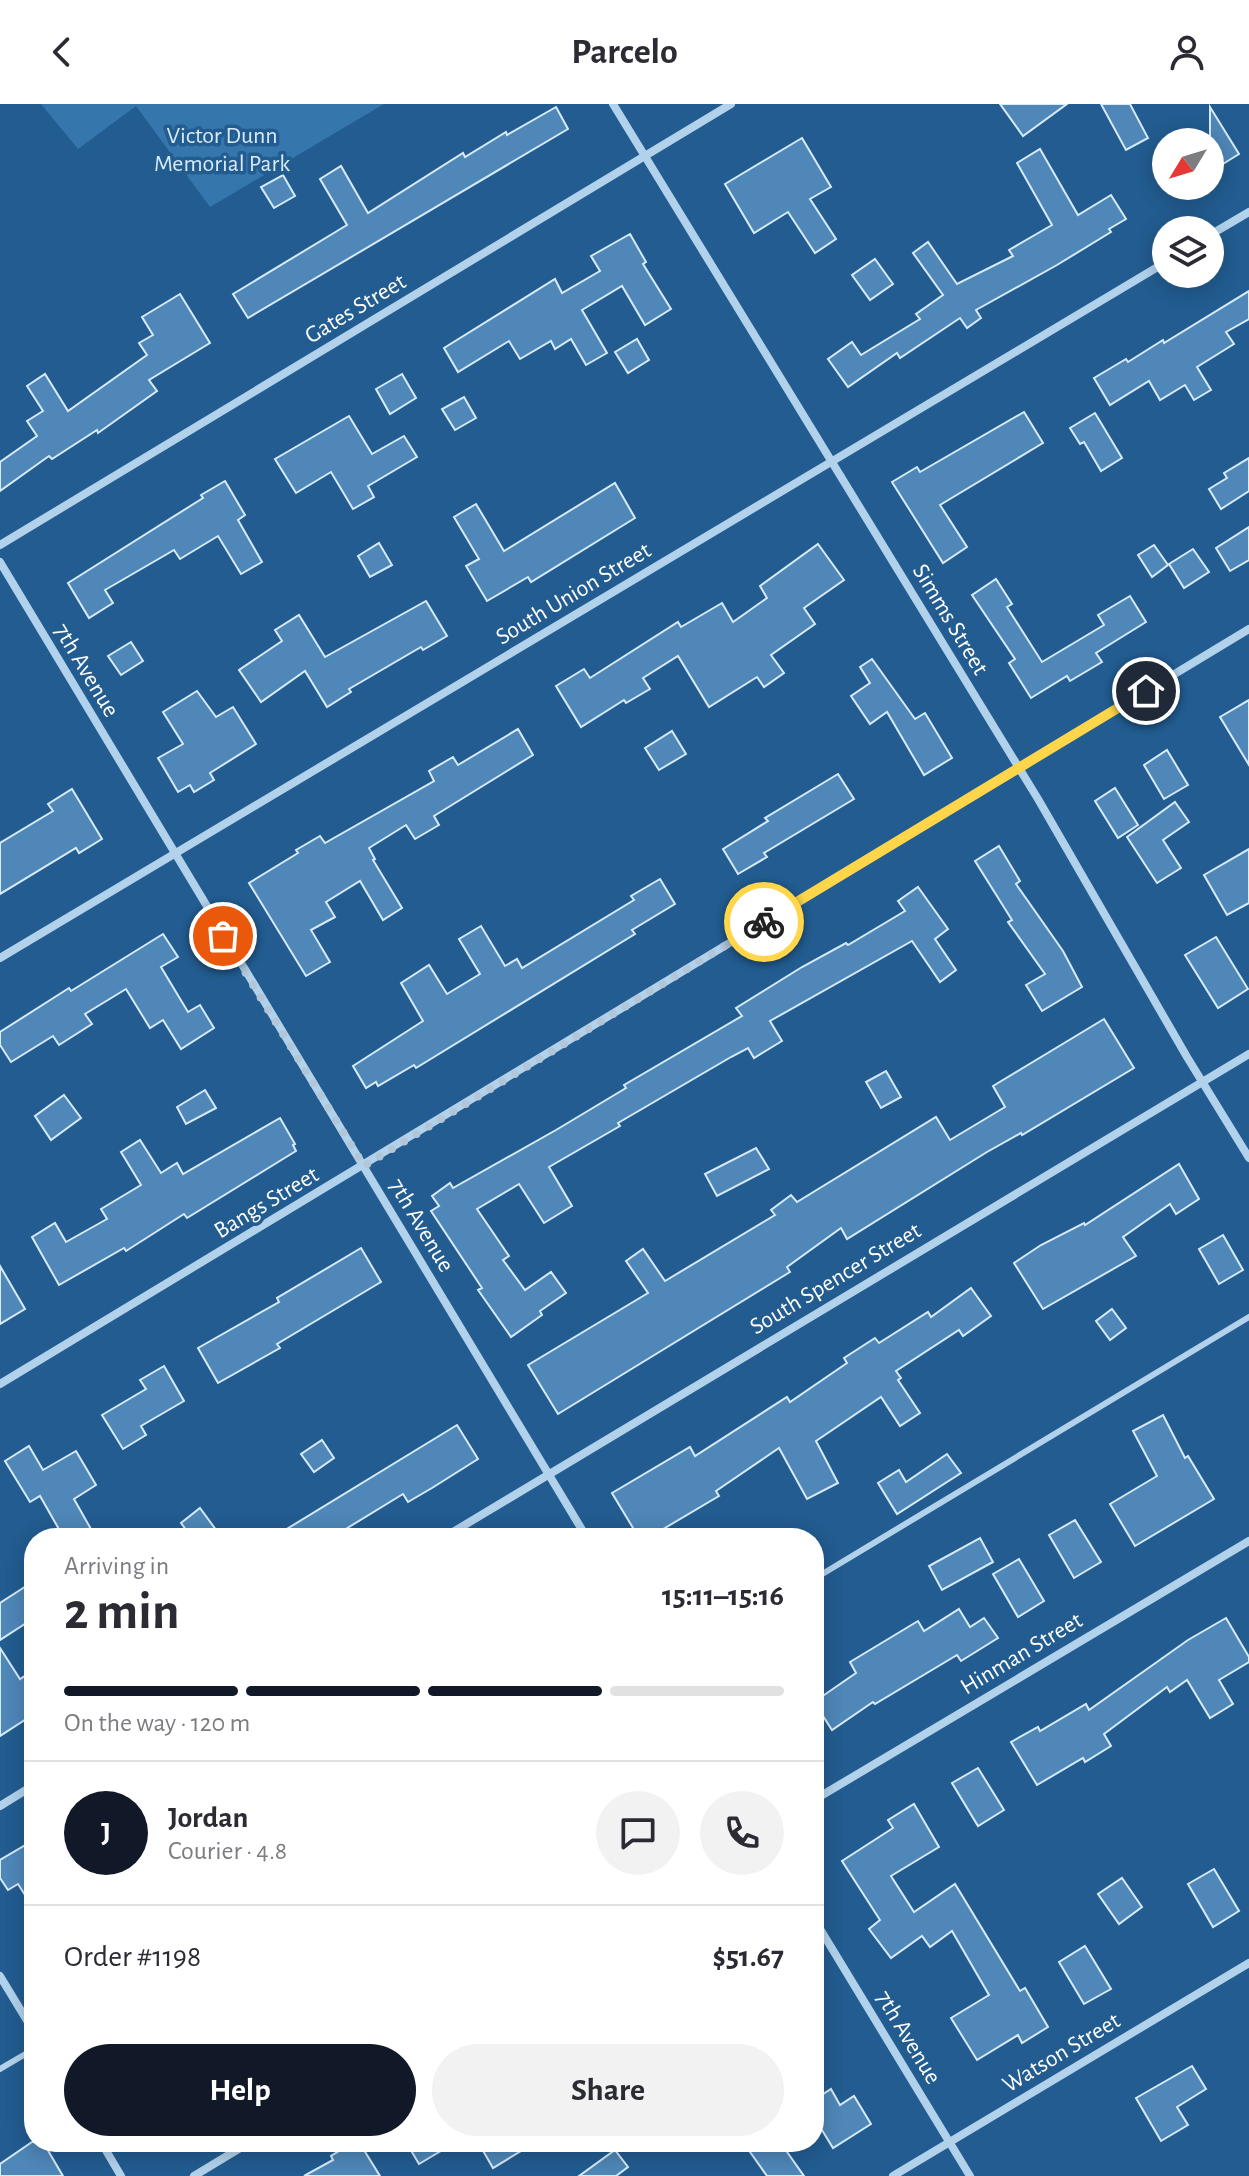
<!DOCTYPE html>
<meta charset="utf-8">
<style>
:root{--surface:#fff;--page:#f2f2f3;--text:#2b2b33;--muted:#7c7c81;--line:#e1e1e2;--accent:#111827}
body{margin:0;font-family:"Alegreya Sans",sans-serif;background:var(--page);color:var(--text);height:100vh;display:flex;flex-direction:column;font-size:30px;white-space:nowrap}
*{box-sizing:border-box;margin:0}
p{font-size:26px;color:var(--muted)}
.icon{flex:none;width:44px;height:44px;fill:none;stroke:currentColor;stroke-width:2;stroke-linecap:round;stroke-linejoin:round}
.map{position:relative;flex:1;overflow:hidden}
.sheet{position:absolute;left:24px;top:1424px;width:800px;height:624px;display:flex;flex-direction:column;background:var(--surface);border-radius:32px;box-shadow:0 4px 20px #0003}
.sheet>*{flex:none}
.needle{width:52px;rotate:232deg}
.buttons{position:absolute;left:1152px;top:24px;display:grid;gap:16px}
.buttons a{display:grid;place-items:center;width:72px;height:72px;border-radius:50%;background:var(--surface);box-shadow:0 4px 20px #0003;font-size:40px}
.pin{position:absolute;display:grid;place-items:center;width:68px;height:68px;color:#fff;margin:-34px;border:4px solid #fff;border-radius:50%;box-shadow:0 2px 8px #0007}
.courier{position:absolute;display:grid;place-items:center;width:80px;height:80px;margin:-40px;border:6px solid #ffd54a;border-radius:50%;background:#fff;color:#222;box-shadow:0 2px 10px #0007}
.summary em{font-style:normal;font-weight:600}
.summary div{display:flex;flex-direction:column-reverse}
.summary{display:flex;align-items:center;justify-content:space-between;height:136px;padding:0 40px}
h1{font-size:52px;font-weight:600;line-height:60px}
.bar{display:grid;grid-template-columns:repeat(4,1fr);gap:12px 8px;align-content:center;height:96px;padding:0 40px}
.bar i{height:10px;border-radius:6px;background:var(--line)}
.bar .selected{background:var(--accent)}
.bar p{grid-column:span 4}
.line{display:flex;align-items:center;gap:20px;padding:0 40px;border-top:2px solid var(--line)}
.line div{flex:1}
.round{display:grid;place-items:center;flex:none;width:84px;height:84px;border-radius:42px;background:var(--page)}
.cta{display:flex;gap:16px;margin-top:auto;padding:16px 40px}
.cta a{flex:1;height:92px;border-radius:48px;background:var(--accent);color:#fff;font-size:32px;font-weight:600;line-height:92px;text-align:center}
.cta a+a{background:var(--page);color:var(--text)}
header{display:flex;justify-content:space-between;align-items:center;height:104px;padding:0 40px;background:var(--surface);font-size:36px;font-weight:600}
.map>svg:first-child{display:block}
.green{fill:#3576ad}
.building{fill:#4e87b8;stroke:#d7eaf9;stroke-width:2}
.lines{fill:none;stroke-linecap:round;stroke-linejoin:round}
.service{stroke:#b2d2ec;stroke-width:6}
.minor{stroke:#b2d2ec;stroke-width:8}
.done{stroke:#b2c6d8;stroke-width:8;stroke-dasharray:0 14.4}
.route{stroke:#ffd54a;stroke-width:10}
.labels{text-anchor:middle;stroke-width:7;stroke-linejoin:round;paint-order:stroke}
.park-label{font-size:24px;fill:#d7eaf9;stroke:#225c90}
.street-label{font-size:24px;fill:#fff;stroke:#225c90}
</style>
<header><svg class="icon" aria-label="back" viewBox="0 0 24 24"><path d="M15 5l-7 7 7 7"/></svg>Parcelo<svg class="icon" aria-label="person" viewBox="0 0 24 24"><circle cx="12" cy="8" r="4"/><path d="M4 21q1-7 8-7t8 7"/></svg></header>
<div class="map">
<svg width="1249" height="2072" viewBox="0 0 1249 2072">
<rect width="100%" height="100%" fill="#225c90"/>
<polygon class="green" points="41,0 384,0 210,103 136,2 78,45"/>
<g class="building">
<polygon points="1000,0 1067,0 1023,32"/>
<polygon points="1101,0 1130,0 1148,34 1126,46"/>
<polygon points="556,3 568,25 248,214 233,190 347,121 320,75 341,62 368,109 463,49 465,53 506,28 507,31"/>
<polygon points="1210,3 1239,50 1210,68"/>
<polygon points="802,34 831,83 810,95 836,135 815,149 788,108 754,129 725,80"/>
<polygon points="1040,45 1078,111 1111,91 1126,115 1109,125 1111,128 1057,161 976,206 981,214 967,224 960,214 900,254 897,249 848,283 828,255 852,238 861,251 920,215 916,210 943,191 913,149 928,138 957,180 1013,152 1009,146 1052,121 1017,59"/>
<polygon points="283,71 295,92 274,104 261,83"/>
<polygon points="630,130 646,158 643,160 671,205 645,221 622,182 582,206 607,249 586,261 571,235 555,245 551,237 520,255 509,237 458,268 444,244 555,175 562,189 600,167 591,152"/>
<polygon points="875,155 893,180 870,196 852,171"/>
<polygon points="1249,187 1249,215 1226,228 1234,240 1197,263 1211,286 1194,296 1185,281 1160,296 1149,277 1110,301 1094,274 1126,255 1128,258 1163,236 1164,239"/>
<polygon points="180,190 210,239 149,276 157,287 98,329 97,326 52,355 49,352 0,387 0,358 37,332 27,317 43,307 27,282 45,270 68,307 147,251 139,239 153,231 142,213"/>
<polygon points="637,235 649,256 628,269 615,248"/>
<polygon points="402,270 416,294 390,310 376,285"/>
<polygon points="464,293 476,314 455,326 442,305"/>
<polygon points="1024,308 1043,339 940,401 967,443 943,459 892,378 917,363 920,368"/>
<polygon points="1095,309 1122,354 1101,367 1084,338 1080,340 1070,324"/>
<polygon points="349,312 372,350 404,332 417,353 368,382 374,393 353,405 331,368 296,389 275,355"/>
<polygon points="1249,354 1249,387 1221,405 1209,385 1227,374 1224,369"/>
<polygon points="225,377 245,411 238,416 262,458 241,470 218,432 180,455 174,446 105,486 113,499 89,514 68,479 203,394 201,391"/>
<polygon points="615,379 635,414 531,478 528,473 487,497 466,462 479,455 454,413 476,400 504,447"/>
<polygon points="1249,423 1249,456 1230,467 1216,444"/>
<polygon points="379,439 392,461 370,473 358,452"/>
<polygon points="818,440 844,476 804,504 815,520 771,551 784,569 764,583 757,573 709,603 678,552 643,574 650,585 626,599 624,596 581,623 556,582 584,565 590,574 678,518 681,523 722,499 733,518 767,494 760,482"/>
<polygon points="1154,441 1168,461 1152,473 1138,451"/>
<polygon points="1193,445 1209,468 1184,484 1169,460"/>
<polygon points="996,475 1012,500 1007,503 1042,558 1104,521 1098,511 1130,492 1146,518 1096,549 1102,558 1070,577 1067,572 1031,594 1009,559 1015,555 972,491"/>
<polygon points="426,497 447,532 423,546 421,543 349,585 351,588 327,603 305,567 261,598 239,566 282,537 275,526 299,511 325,553"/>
<polygon points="131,538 143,557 121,571 108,552"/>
<polygon points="872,555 915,615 925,609 952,654 924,671 887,608 870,620 851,592 870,579 860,563"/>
<polygon points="197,587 216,613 233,603 256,640 210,669 214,676 194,688 190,681 178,688 158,654 183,640 163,608"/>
<polygon points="1249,596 1249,661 1220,613"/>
<polygon points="518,625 533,651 434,712 439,721 415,735 406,721 369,744 375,755 373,756 402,804 383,816 360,777 326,798 335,813 311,826 330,858 306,872 249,779 298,749 296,746 320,732 325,739 434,677 429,667 453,653 458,661"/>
<polygon points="672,627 686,650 659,666 645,644"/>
<polygon points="1167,646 1188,681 1164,695 1144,661"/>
<polygon points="838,670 854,695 764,749 767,753 738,770 723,745 768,717 765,714"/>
<polygon points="1115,684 1138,721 1118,734 1095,697"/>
<polygon points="72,685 102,735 79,749 76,744 0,790 0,739 53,707 48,700"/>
<polygon points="1175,698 1189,718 1163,736 1181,764 1157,779 1127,733"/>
<polygon points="999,742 1020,777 1016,780 1063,847 1082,883 1042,907 1026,881 1045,870 1008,818 1012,816 975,757"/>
<polygon points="1249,745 1249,799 1227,811 1204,771"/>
<polygon points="660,775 675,800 632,826 635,830 416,964 414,961 378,982 376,978 366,984 353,962 423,917 401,879 429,861 447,890 480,870 459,835 481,822 505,862 517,855 522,864 634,796 631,792"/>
<polygon points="918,783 948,825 935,835 956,866 940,878 912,837 770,917 782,937 754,954 748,944 731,953 618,1019 620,1022 549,1063 572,1102 544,1119 519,1080 477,1105 509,1152 503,1156 525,1186 551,1168 566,1189 540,1207 542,1211 511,1233 478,1186 482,1184 431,1107 439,1102 432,1092 450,1079 453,1084 556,1026 626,984 624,981 742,912 736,904 802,863 846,839 848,841 905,807 898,797"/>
<polygon points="163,830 178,853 161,863 188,908 200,901 214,924 181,945 163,916 150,924 126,885 85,910 92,920 59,941 53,932 11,958 0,941 0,928 69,884 71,887"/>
<polygon points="1216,833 1248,885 1218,904 1185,851"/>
<polygon points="1104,915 1134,964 1022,1031 1021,1029 987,1048 847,1135 841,1124 787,1163 790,1168 558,1310 528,1261 648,1189 626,1157 643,1145 665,1177 775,1111 771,1106 791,1091 797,1098 936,1013 950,1036 1005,1003 993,982"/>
<polygon points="886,967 901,993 881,1004 866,978"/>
<polygon points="205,986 216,1004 186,1020 177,1003"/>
<polygon points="64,991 81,1014 51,1036 35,1012"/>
<polygon points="280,1014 295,1040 293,1041 296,1047 187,1114 184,1110 126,1147 124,1144 59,1181 32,1133 55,1119 66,1138 107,1115 101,1105 141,1081 121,1048 140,1036 161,1069 177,1059 183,1070"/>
<polygon points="756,1044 769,1065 717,1092 705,1070"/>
<polygon points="1179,1060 1199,1095 1176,1110 1170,1100 1123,1133 1136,1152 1043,1205 1014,1159 1041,1141 1084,1119 1085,1121"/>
<polygon points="1223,1131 1243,1166 1219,1180 1199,1145"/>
<polygon points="361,1144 381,1178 277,1240 280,1244 218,1279 198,1244 279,1198 277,1194"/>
<polygon points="0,1162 25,1205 0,1220"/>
<polygon points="971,1184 991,1212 963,1232 959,1226 896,1267 901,1274 898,1276 920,1309 900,1322 881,1293 816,1337 838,1379 807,1395 779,1344 716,1387 719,1392 648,1434 639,1434 612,1389 690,1343 695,1352 787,1293 790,1298 847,1259 844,1254 875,1234 879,1239 928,1208 931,1213"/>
<polygon points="1112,1205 1126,1224 1110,1236 1096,1217"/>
<polygon points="164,1262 184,1297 141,1322 146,1331 123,1345 102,1311 146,1285 140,1276"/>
<polygon points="1163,1311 1185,1354 1188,1352 1214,1395 1135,1442 1110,1400 1157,1372 1133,1327"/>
<polygon points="457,1321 478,1355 432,1384 408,1398 403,1390 331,1434 272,1434"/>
<polygon points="322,1336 334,1354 314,1368 301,1350"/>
<polygon points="29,1342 43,1366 76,1347 96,1381 74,1395 96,1434 64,1434 40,1392 30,1398 5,1357"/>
<polygon points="947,1350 961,1369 897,1410 878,1379 899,1366 906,1378"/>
<polygon points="200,1404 222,1434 192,1434 181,1419"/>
<polygon points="1075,1416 1101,1458 1074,1474 1049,1431"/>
<polygon points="980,1434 993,1458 942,1486 929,1462"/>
<polygon points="1019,1455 1044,1497 1018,1513 993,1470"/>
<polygon points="34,1477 34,1514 0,1536 0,1499"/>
<polygon points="959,1505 970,1523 984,1514 998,1534 961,1557 957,1551 875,1600 873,1598 832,1626 814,1598 856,1569 850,1558 918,1517 924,1527"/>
<polygon points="1226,1514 1249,1553 1249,1558 1219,1576 1233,1600 1210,1614 1187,1576 1170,1588 1167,1583 1104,1630 1111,1642 1085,1658 1083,1654 1037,1681 1011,1638 1038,1623 1040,1627 1086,1600 1089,1606 1188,1536"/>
<polygon points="0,1544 20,1575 34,1566 34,1610 0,1632"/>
<polygon points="978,1664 1004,1706 978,1722 952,1679"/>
<polygon points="914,1700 939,1743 891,1772 914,1808 955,1780 1020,1887 1025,1884 1048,1923 1022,1939 1018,1931 977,1956 951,1914 989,1891 952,1827 930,1843 922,1832 891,1854 869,1825 880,1816 842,1757 893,1724 888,1716"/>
<polygon points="34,1736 34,1805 18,1780 8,1786 0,1774 0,1756"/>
<polygon points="1214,1765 1239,1807 1213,1823 1188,1780"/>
<polygon points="1122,1774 1142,1803 1119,1820 1098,1790"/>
<polygon points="1085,1842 1111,1885 1084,1900 1059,1858"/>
<polygon points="1192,1962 1206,1985 1177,2003 1188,2021 1161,2037 1136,1994"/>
<polygon points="831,1985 840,2001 854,1992 871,2020 833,2044 814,2013 814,1996"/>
<polygon points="32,2038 43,2038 63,2072 0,2072 0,2060"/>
<polygon points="354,2038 359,2038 380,2072 304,2072 333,2056 331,2052"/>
<polygon points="406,2038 456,2038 419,2060"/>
<polygon points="478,2038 536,2038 493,2064"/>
<polygon points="743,2038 780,2038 804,2072 767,2072"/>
<polygon points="615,2046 628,2063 616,2072 579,2072"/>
</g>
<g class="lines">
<g class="service">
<polyline points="814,1475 1249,1213"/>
<polyline points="0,1965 34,1945"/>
</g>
<g class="minor">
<polyline points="613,0 1038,695 1187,953 1249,1054"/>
<polyline points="1210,131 1249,108"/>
<polyline points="0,441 731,0"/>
<polyline points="0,458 587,1434"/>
<polyline points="0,854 1166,158"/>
<polyline points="0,1280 1249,525"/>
<polyline points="443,1434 1249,950"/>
<polyline points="814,1696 1249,1437"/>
<polyline points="0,1702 34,1681"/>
<polyline points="814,1815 970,2072"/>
<polyline points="0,1872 34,1928"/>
<polyline points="101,2038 121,2072"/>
<polyline points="194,2072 250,2038"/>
<polyline points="893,2072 1249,1859"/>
</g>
</g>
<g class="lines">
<polyline class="done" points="223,832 364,1062 764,818"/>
<polyline class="route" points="764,818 1146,587"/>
</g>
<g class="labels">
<g class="park-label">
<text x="222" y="39">Victor Dunn<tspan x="222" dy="28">Memorial Park</tspan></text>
</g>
<g class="street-label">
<text transform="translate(355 204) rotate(-31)" y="8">Gates Street</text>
<text transform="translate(573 489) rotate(-31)" y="8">South Union Street</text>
<text transform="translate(951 515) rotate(59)" y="8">Simms Street</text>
<text transform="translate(87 566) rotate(59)" y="8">7th Avenue</text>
<text transform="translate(266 1098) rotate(-31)" y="8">Bangs Street</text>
<text transform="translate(422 1121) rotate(59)" y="8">7th Avenue</text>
<text transform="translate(835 1174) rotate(-31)" y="8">South Spencer Street</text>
<text transform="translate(1021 1549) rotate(-31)" y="8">Hinman Street</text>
<text transform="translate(909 1933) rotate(59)" y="8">7th Avenue</text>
<text transform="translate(1061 1948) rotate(-31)" y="8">Watson Street</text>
</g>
</g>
</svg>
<div class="buttons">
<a><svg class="needle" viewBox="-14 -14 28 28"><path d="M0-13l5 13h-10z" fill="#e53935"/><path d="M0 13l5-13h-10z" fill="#7c7c81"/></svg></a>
<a><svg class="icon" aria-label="layers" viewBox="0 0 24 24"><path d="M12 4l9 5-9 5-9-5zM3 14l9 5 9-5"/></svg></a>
</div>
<div class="pin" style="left:223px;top:832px;background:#ea580c"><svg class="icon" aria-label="bag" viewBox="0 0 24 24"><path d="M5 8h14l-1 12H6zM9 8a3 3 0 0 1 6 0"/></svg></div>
<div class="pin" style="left:1146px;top:587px;background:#1f2937"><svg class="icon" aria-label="home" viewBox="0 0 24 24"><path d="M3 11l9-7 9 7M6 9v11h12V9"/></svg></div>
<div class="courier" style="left:764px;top:818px"><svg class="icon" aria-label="bike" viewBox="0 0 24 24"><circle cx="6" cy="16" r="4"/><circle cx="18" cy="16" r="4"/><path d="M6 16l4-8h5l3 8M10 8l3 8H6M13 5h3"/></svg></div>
<section class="sheet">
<div class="summary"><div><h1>2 min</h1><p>Arriving in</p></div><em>15:11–15:16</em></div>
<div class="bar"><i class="selected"></i><i class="selected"></i><i class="selected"></i><i></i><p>On the way · 120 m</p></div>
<div class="line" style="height:144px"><b class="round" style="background:var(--accent);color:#fff">J</b><div><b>Jordan</b><p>Courier · 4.8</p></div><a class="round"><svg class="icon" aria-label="chat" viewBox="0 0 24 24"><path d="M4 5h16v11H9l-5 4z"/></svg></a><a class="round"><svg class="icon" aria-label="phone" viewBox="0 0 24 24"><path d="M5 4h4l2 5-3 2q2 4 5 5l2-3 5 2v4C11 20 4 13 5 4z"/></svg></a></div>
<div class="line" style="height:104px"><div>Order #1198</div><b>$51.67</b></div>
<div class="cta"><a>Help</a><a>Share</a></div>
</section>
</div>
